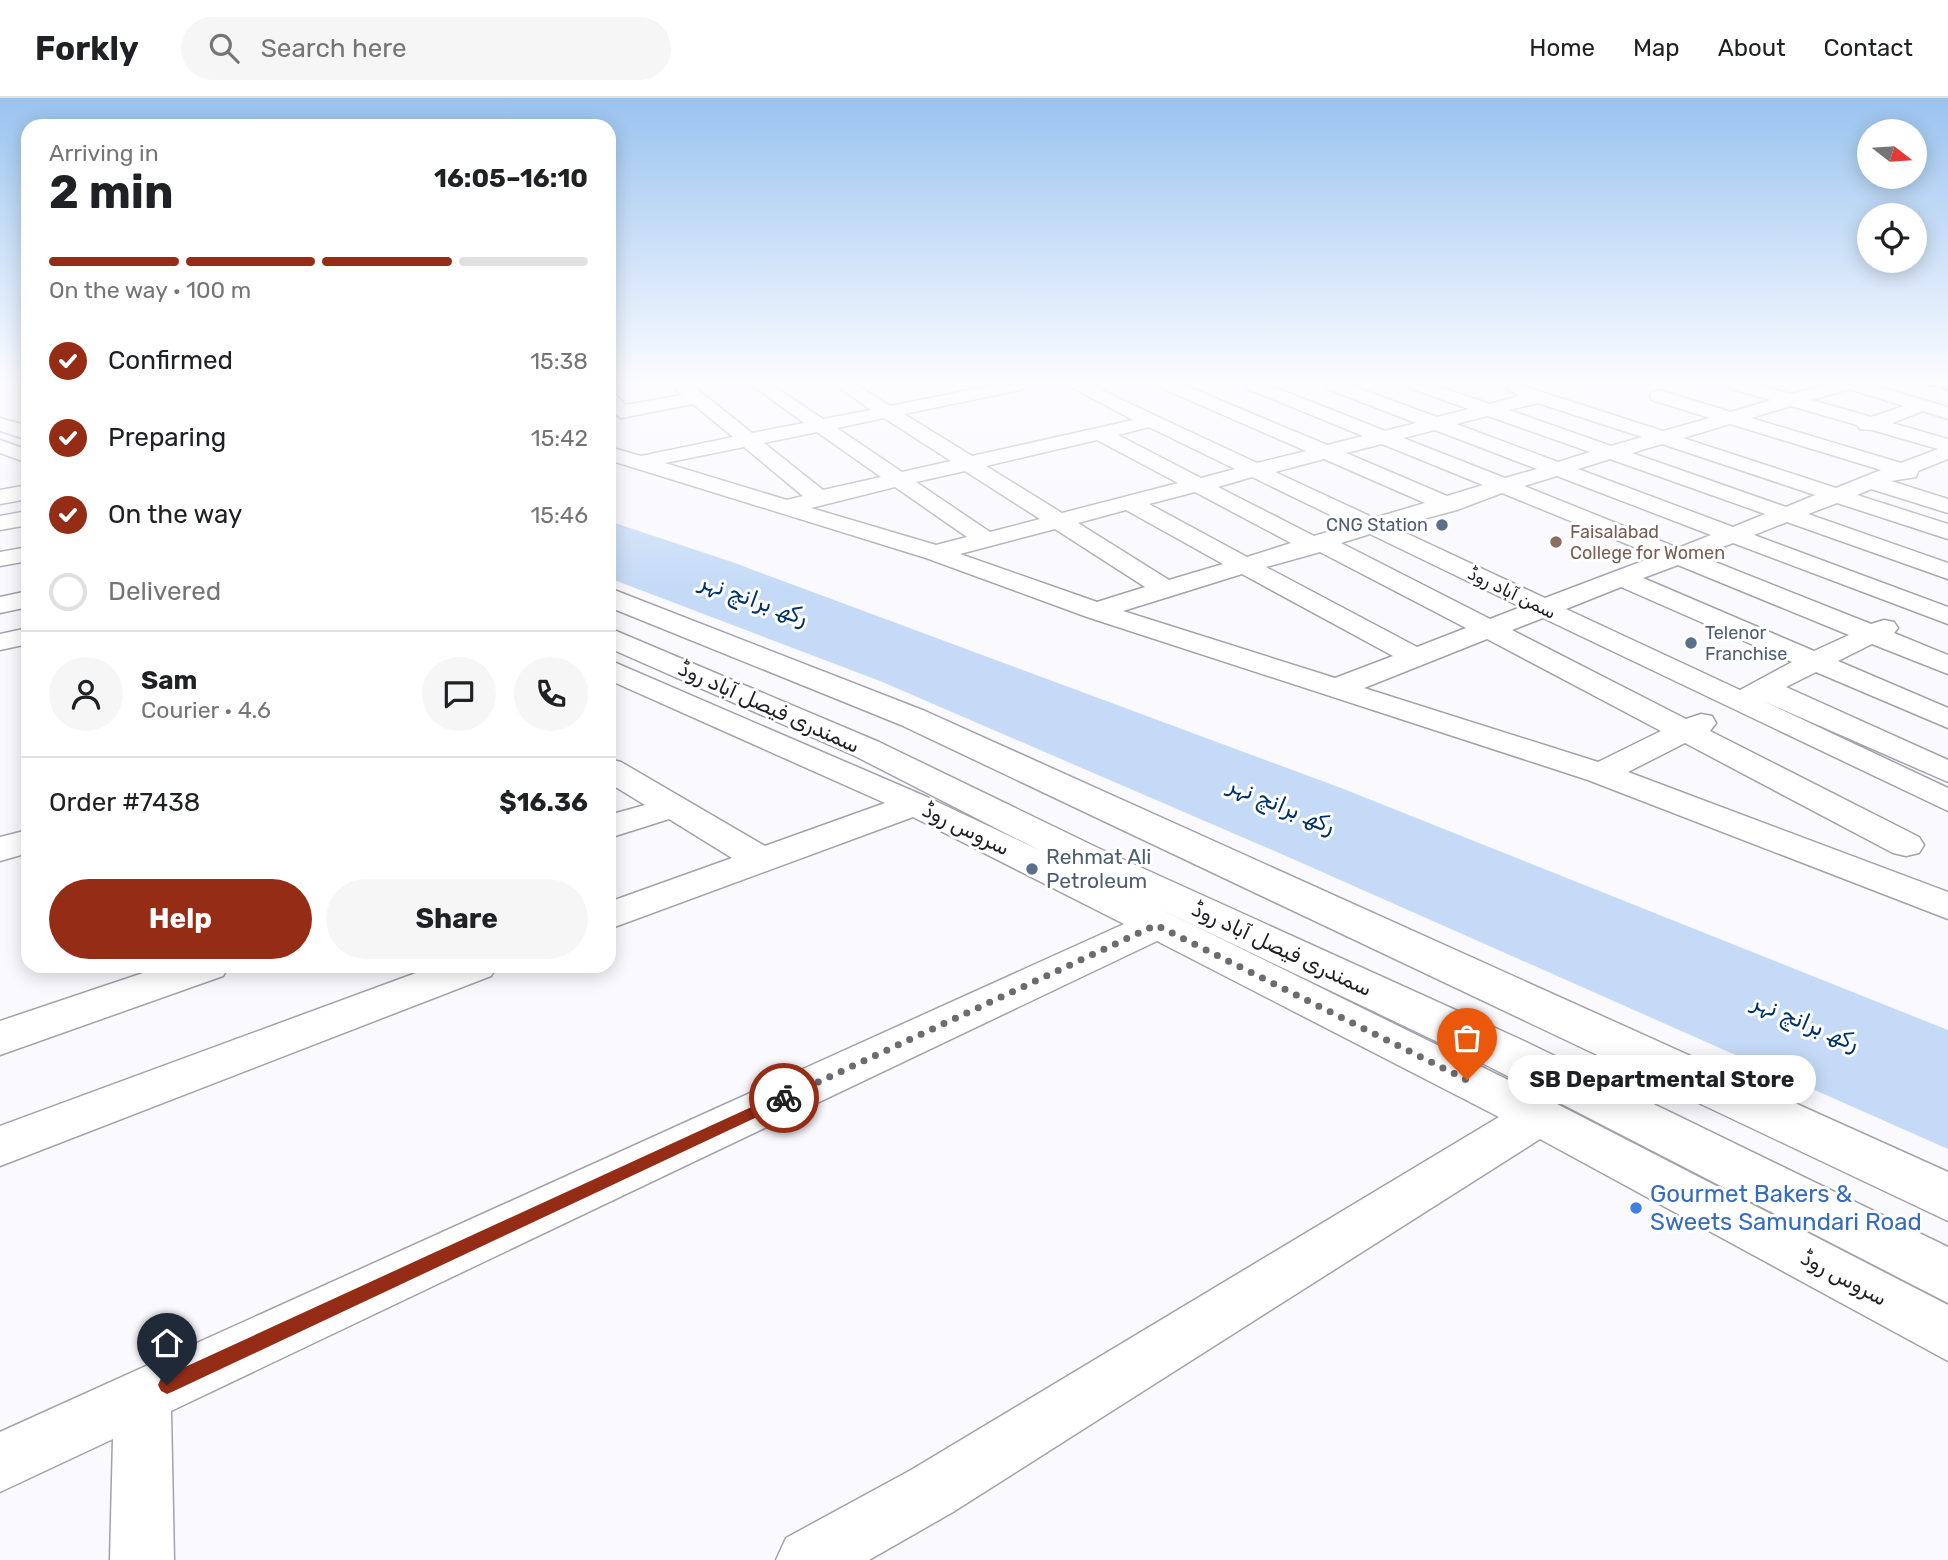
<!DOCTYPE html>
<meta charset="utf-8">
<style>
:root{--surface:#fff;--page:#f6f6f6;--text:#202124;--muted:#757577;--line:#e0e0e0;--accent:#952d16}
body{margin:0;font-family:Rubik,"Noto Sans Arabic",sans-serif;background:var(--page);color:var(--text);height:100vh;display:flex;flex-direction:column;font-size:26px;white-space:nowrap}
*{box-sizing:border-box;margin:0}
p{font-size:23px;color:var(--muted)}
.icon{flex:none;width:38px;height:38px;fill:none;stroke:currentColor;stroke-width:2;stroke-linecap:round;stroke-linejoin:round}
.map{position:relative;flex:1;overflow:hidden}
.panel{position:absolute;left:21px;top:21px;width:595px;height:854px;display:flex;flex-direction:column;background:var(--surface);border-radius:21px;box-shadow:0 4px 18px #0003}
.panel>*{flex:none}
.needle{width:46px;rotate:107deg}
.fabs{position:absolute;left:1857px;top:21px;display:grid;gap:14px}
.fabs a{display:grid;place-items:center;width:70px;height:70px;border-radius:50%;background:var(--surface);box-shadow:0 4px 18px #0003;font-size:35px}
.pin{position:absolute;display:grid;place-items:center;width:60px;height:60px;color:#fff;margin:-72px -30px;border-radius:50% 50% 50% 0;rotate:-45deg;box-shadow:0 0 7px #0007}
.pin .icon{rotate:45deg}
.courier{position:absolute;display:grid;place-items:center;width:70px;height:70px;margin:-35px;border:5px solid #952d16;border-radius:50%;background:#fff;color:#222;box-shadow:0 2px 9px #0007}
.bubble{position:absolute;height:49px;border-radius:24px;background:var(--surface);box-shadow:0 4px 18px #0003;font-size:23px;font-weight:700;line-height:49px;text-align:center}
.overview em{font-style:normal;font-weight:700}
.overview div{display:flex;flex-direction:column-reverse}
.overview{display:flex;align-items:center;justify-content:space-between;height:119px;padding:0 28px}
h1{font-size:46px;font-weight:700;line-height:52px}
.bar{display:grid;grid-template-columns:repeat(4,1fr);gap:10px 7px;align-content:center;height:84px;padding:0 28px}
.bar i{height:9px;border-radius:5px;background:var(--line)}
.bar .on{background:var(--accent)}
.bar p{grid-column:span 4}
.line{display:flex;align-items:center;gap:18px;padding:0 28px;border-top:2px solid var(--line)}
.line div{flex:1}
.round{display:grid;place-items:center;flex:none;width:74px;height:74px;border-radius:37px;background:var(--page)}
ol{padding:0 28px;list-style:none}
li{display:flex;align-items:center;gap:21px;height:77px}
li p{margin-inline-start:auto}
li .icon{padding:7px;border-radius:50%;background:var(--accent);color:#fff;stroke-width:4}
li:last-child{color:var(--muted)}
li i{width:38px;height:38px;border:4px solid var(--line);border-radius:50%}
.button{display:flex;gap:14px;margin-top:auto;padding:14px 28px}
.button a{flex:1;height:80px;border-radius:42px;background:var(--accent);color:#fff;font-size:28px;font-weight:700;line-height:80px;text-align:center}
.button a+a{background:var(--page);color:var(--text)}
header{display:flex;align-items:center;gap:42px;box-sizing:border-box;height:98px;padding:0 35px;background:var(--surface);border-bottom:2px solid var(--line)}
header strong{font-size:33px}
nav{display:flex;gap:38px;margin-inline-start:auto;font-size:24px}
.search{width:490px;height:63px;background:var(--page);display:flex;align-items:center;gap:18px;box-sizing:border-box;padding:0 24px;border-radius:38px;color:var(--muted);font-size:26px}
.map>svg:first-child{display:block}
.water{fill:#c4daf6}
.lines{fill:none;stroke-linecap:round;stroke-linejoin:round}
.minor-casing{stroke:#a2a1ac;stroke-width:3}
.major-casing{stroke:#a2a1ac;stroke-width:3}
.minor{fill:#fff;fill-rule:evenodd}
.major{fill:#fff;fill-rule:evenodd}
.rail{stroke:#46464a;stroke-width:2.5;stroke-dasharray:7 7;stroke-linecap:butt}
.route{fill:#952d16}
.done{stroke:#6c6c70;stroke-width:7;stroke-dasharray:0 12.6}
.service-dot{fill:#5c6f8a;stroke:#fff;stroke-width:2.5}
.education-dot{fill:#8d6e63;stroke:#fff;stroke-width:2.5}
.shop-dot{fill:#3f7fe0;stroke:#fff;stroke-width:2.5}
.labels{text-anchor:middle;stroke-width:6;stroke-linejoin:round;paint-order:stroke}
.far-service-label{font-size:18px;fill:#4e5e75;stroke:#fff;text-anchor:end}
.far-education-label{font-size:18px;fill:#785e54;stroke:#fff;text-anchor:start}
.far-street-label{font-size:18px;fill:#202024;stroke:#fff}
.street-label{font-size:21px;fill:#202024;stroke:#fff}
.service-label{font-size:21px;fill:#4e5e75;stroke:#fff;text-anchor:start}
.water-label{font-size:23px;font-style:italic;fill:#003267;stroke:#fff}
.near-shop-label{font-size:24px;fill:#366cbe;stroke:#fff;text-anchor:start}
</style>
<header>
<strong>Forkly</strong>
<div class="search"><svg class="icon" aria-label="search" viewBox="0 0 24 24"><circle cx="10" cy="10" r="6"/><path d="M15 15l6 6"/></svg>Search here</div>
<nav><a>Home</a><a>Map</a><a>About</a><a>Contact</a></nav>
</header>
<div class="map">
<svg width="1948" height="1462" viewBox="0 0 1948 1462">
<rect width="100%" height="100%" fill="#f9f9fe"/>
<polygon class="water" points="609,423 732,464 1341,690 1948,932 1948,1051 1286,758 880,583 609,480"/>
<g class="lines">
<defs>
<g id="minor">
<path d="M672,287H692L752,335L804,325L752,287H772L823,321L871,312L836,287H857L890,308L995,287H1029L1020,292L904,316L972,358L1133,322L1067,287H1090L1257,365L1306,353L1164,291L1161,287H1184L1327,347L1363,338L1248,291L1245,287H1269L1385,333L1416,325L1328,291L1325,287H1349L1437,319L1469,311L1412,291L1409,287H1434L1490,306L1519,298L1507,291L1510,287H1520L1663,333L1710,320L1652,302L1650,298L1652,294L1659,292L1731,314L1771,302L1732,291L1729,287H1756L1791,296L1826,287H1873L1948,309V321L1923,313L1892,325L1948,341V361L1918,373L1916,379L1891,383L1948,401V415L1871,391L1857,397L1948,426V441L1837,405L1808,416L1948,465V481L1787,424L1754,437L1948,509V526L1733,445L1700,458L1871,526L1884,522L1894,524L1898,530L1894,535L1948,557V576L1872,546L1838,563L1948,610V630L1816,574L1786,589L1948,662V684L1763,603L1948,690V713L1543,520L1512,532L1686,621L1701,616L1712,618L1716,625L1710,633L1919,739L1924,747L1919,755L1906,758L1893,755L1685,645L1628,674L1948,794V821L1588,682L1087,519L926,460L609,362V349L641,358L733,339L693,306L621,320L609,312V295L616,297L625,307L682,297ZM1849,291L1904,308L1871,319L1812,302ZM1538,305L1642,339L1611,348L1509,312ZM1791,308L1857,327L1860,331L1872,332L1938,351L1901,365L1751,320ZM1488,318L1590,354L1558,364L1456,326ZM884,320L951,363L902,374L837,330ZM1730,326L1881,372L1836,390L1683,340ZM1149,329L1235,371L1201,380L1118,337ZM1435,332L1537,371L1505,380L1403,340ZM817,334L881,379L823,392L764,345ZM1097,342L1178,385L1062,415L986,368ZM1382,346L1483,387L1447,398L1346,355ZM1662,346L1815,397L1786,409L1632,355ZM744,349L803,398L787,402L665,365ZM1324,361L1425,405L1374,420L1275,374ZM1610,361L1765,416L1733,429L1578,371ZM965,373L1040,421L990,434L916,384ZM1557,378L1711,437L1678,450L1524,388ZM1252,379L1351,427L1314,438L1218,389ZM895,389L967,439L936,447L811,410ZM1195,394L1291,445L1247,459L1149,406ZM1502,395L1656,458L1545,500L1393,429L1457,412ZM1126,412L1223,466L1169,482L1078,425ZM1055,431L1145,489L1097,504L960,456ZM1370,436L1521,509L1490,521L1341,445ZM1320,454L1466,530L1417,549L1266,469ZM1678,467L1849,537L1814,553L1643,480ZM1242,476L1393,558L1335,580L1123,513ZM1621,489L1792,564L1740,592L1566,511ZM1487,541L1661,633L1598,664L1364,590Z"/>
<polygon points="0,342 28,352 28,365 0,355"/>
<polygon points="28,387 28,401 0,406 0,392"/>
<polygon points="28,413 28,427 0,432 0,418"/>
<polygon points="28,449 28,463 0,468 0,454"/>
<polygon points="28,493 28,509 0,515 0,499"/>
<polygon points="28,530 28,546 0,552 0,536"/>
<polygon points="609,562 927,699 1069,766 1555,1005 1948,1207 1948,1263 1540,1041 953,1414 869,1462 776,1462 786,1440 911,1372 1499,1019 1157,843 171,1313 174,1462 110,1462 113,1341 0,1394 0,1334 1124,826 913,719 609,831 609,804 732,760 669,721 609,740 609,717 645,707 609,685 609,661 621,664 765,748 885,705 609,582"/>
<polygon points="28,732 28,755 0,763 0,739"/>
<polygon points="164,868 229,868 223,878 0,957 0,923"/>
<polygon points="435,868 497,868 491,878 0,1068 0,1028"/>
</g>
<g id="major">
<polygon points="0,320 28,328 28,342 0,333"/>
<polygon points="609,490 925,613 1948,1074 1948,1123 901,627 609,509"/>
<polygon points="609,530 879,644 1098,750 1524,943 1948,1149 1948,1205 1490,969 1070,768 855,658 609,550"/>
</g>
</defs>
<use href="#minor" class="minor-casing"/>
<use href="#major" class="major-casing"/>
<use href="#minor" class="minor"/>
<use href="#major" class="major"/>
<polyline class="rail" points="1929,287 1948,292"/>
</g>
<linearGradient id="sky" x2="0" y2="1"><stop stop-color="#99c3ee"/><stop offset="0.58" stop-color="#fcfcff"/><stop offset="1" stop-color="#fcfcff" stop-opacity="0"/></linearGradient>
<rect width="1948" height="491" fill="url(#sky)"/>
<polygon class="route" points="784,994 789,996 789,1004 174,1293 167,1296 161,1293 158,1287 161,1280"/>
<g class="lines">
<polyline class="done" points="784,1000 1156,827 1467,982"/>
</g>
<g class="service-dot">
<circle cx="1442" cy="427" r="7"/>
<circle cx="1691" cy="545" r="7"/>
<circle cx="1032" cy="771" r="7"/>
</g>
<circle class="education-dot" cx="1556" cy="444" r="7"/>
<circle class="shop-dot" cx="1636" cy="1110" r="7"/>
<g class="labels">
<g class="far-service-label">
<text x="1428" y="433">CNG Station</text>
<text x="1705" y="541" text-anchor="start">Telenor<tspan x="1705" dy="21">Franchise</tspan></text>
</g>
<g class="far-education-label">
<text x="1570" y="440">Faisalabad<tspan x="1570" dy="21">College for Women</tspan></text>
</g>
<g class="far-street-label">
<text transform="translate(1512 495) rotate(26)" y="6">سمن آباد روڈ</text>
</g>
<g class="street-label">
<text transform="translate(769 609) rotate(24)" y="7">سمندری فیصل آباد روڈ</text>
<text transform="translate(966 731) rotate(26)" y="7">سروس روڈ</text>
<text transform="translate(1282 851) rotate(25)" y="7">سمندری فیصل آباد روڈ</text>
<text transform="translate(1844 1180) rotate(28)" y="7">سروس روڈ</text>
</g>
<g class="service-label">
<text x="1046" y="766">Rehmat Ali<tspan x="1046" dy="24">Petroleum</tspan></text>
</g>
<g class="water-label">
<text transform="translate(754 501) rotate(20)" y="8">رکھ برانچ نہر</text>
<text transform="translate(1282 707) rotate(23)" y="8">رکھ برانچ نہر</text>
<text transform="translate(1806 924) rotate(23)" y="8">رکھ برانچ نہر</text>
</g>
<g class="near-shop-label">
<text x="1650" y="1104">Gourmet Bakers &amp;<tspan x="1650" dy="28">Sweets Samundari Road</tspan></text>
</g>
</g>
</svg>
<div class="fabs">
<a><svg class="needle" viewBox="-14 -14 28 28"><path d="M0-13l5 13h-10z" fill="#e53935"/><path d="M0 13l5-13h-10z" fill="#757577"/></svg></a>
<a><svg class="icon" aria-label="locate" viewBox="0 0 24 24"><circle cx="12" cy="12" r="6"/><path d="M12 2v4M12 18v4M2 12h4M18 12h4"/></svg></a>
</div>
<div class="pin" style="left:1467px;top:982px;background:#ea580c"><svg class="icon" aria-label="bag" viewBox="0 0 24 24"><path d="M5 8h14l-1 12H6zM9 8a3 3 0 0 1 6 0"/></svg></div>
<div class="pin" style="left:167px;top:1287px;background:#1f2937"><svg class="icon" aria-label="home" viewBox="0 0 24 24"><path d="M3 11l9-7 9 7M6 9v11h12V9"/></svg></div>
<div class="courier" style="left:784px;top:1000px"><svg class="icon" aria-label="bike" viewBox="0 0 24 24"><circle cx="6" cy="16" r="4"/><circle cx="18" cy="16" r="4"/><path d="M6 16l4-8h5l3 8M10 8l3 8H6M13 5h3"/></svg></div>
<div class="bubble" style="left:1508px;top:957px;width:308px">SB Departmental Store</div>
<section class="panel">
<div class="overview"><div><h1>2 min</h1><p>Arriving in</p></div><em>16:05–16:10</em></div>
<div class="bar"><i class="on"></i><i class="on"></i><i class="on"></i><i></i><p>On the way · 100 m</p></div>
<ol>
<li><svg class="icon" aria-label="check" viewBox="0 0 24 24"><path d="M5 12l5 5 9-10"/></svg>Confirmed<p>15:38</p></li>
<li><svg class="icon" aria-label="check" viewBox="0 0 24 24"><path d="M5 12l5 5 9-10"/></svg>Preparing<p>15:42</p></li>
<li><svg class="icon" aria-label="check" viewBox="0 0 24 24"><path d="M5 12l5 5 9-10"/></svg>On the way<p>15:46</p></li>
<li><i></i>Delivered</li>
</ol>
<div class="line" style="height:126px"><a class="round"><svg class="icon" aria-label="person" viewBox="0 0 24 24"><circle cx="12" cy="8" r="4"/><path d="M4 21q1-7 8-7t8 7"/></svg></a><div><b>Sam</b><p>Courier · 4.6</p></div><a class="round"><svg class="icon" aria-label="chat" viewBox="0 0 24 24"><path d="M4 5h16v11H9l-5 4z"/></svg></a><a class="round"><svg class="icon" aria-label="phone" viewBox="0 0 24 24"><path d="M5 4h4l2 5-3 2q2 4 5 5l2-3 5 2v4C11 20 4 13 5 4z"/></svg></a></div>
<div class="line" style="height:91px"><div>Order #7438</div><b>$16.36</b></div>
<div class="button"><a>Help</a><a>Share</a></div>
</section>
</div>
